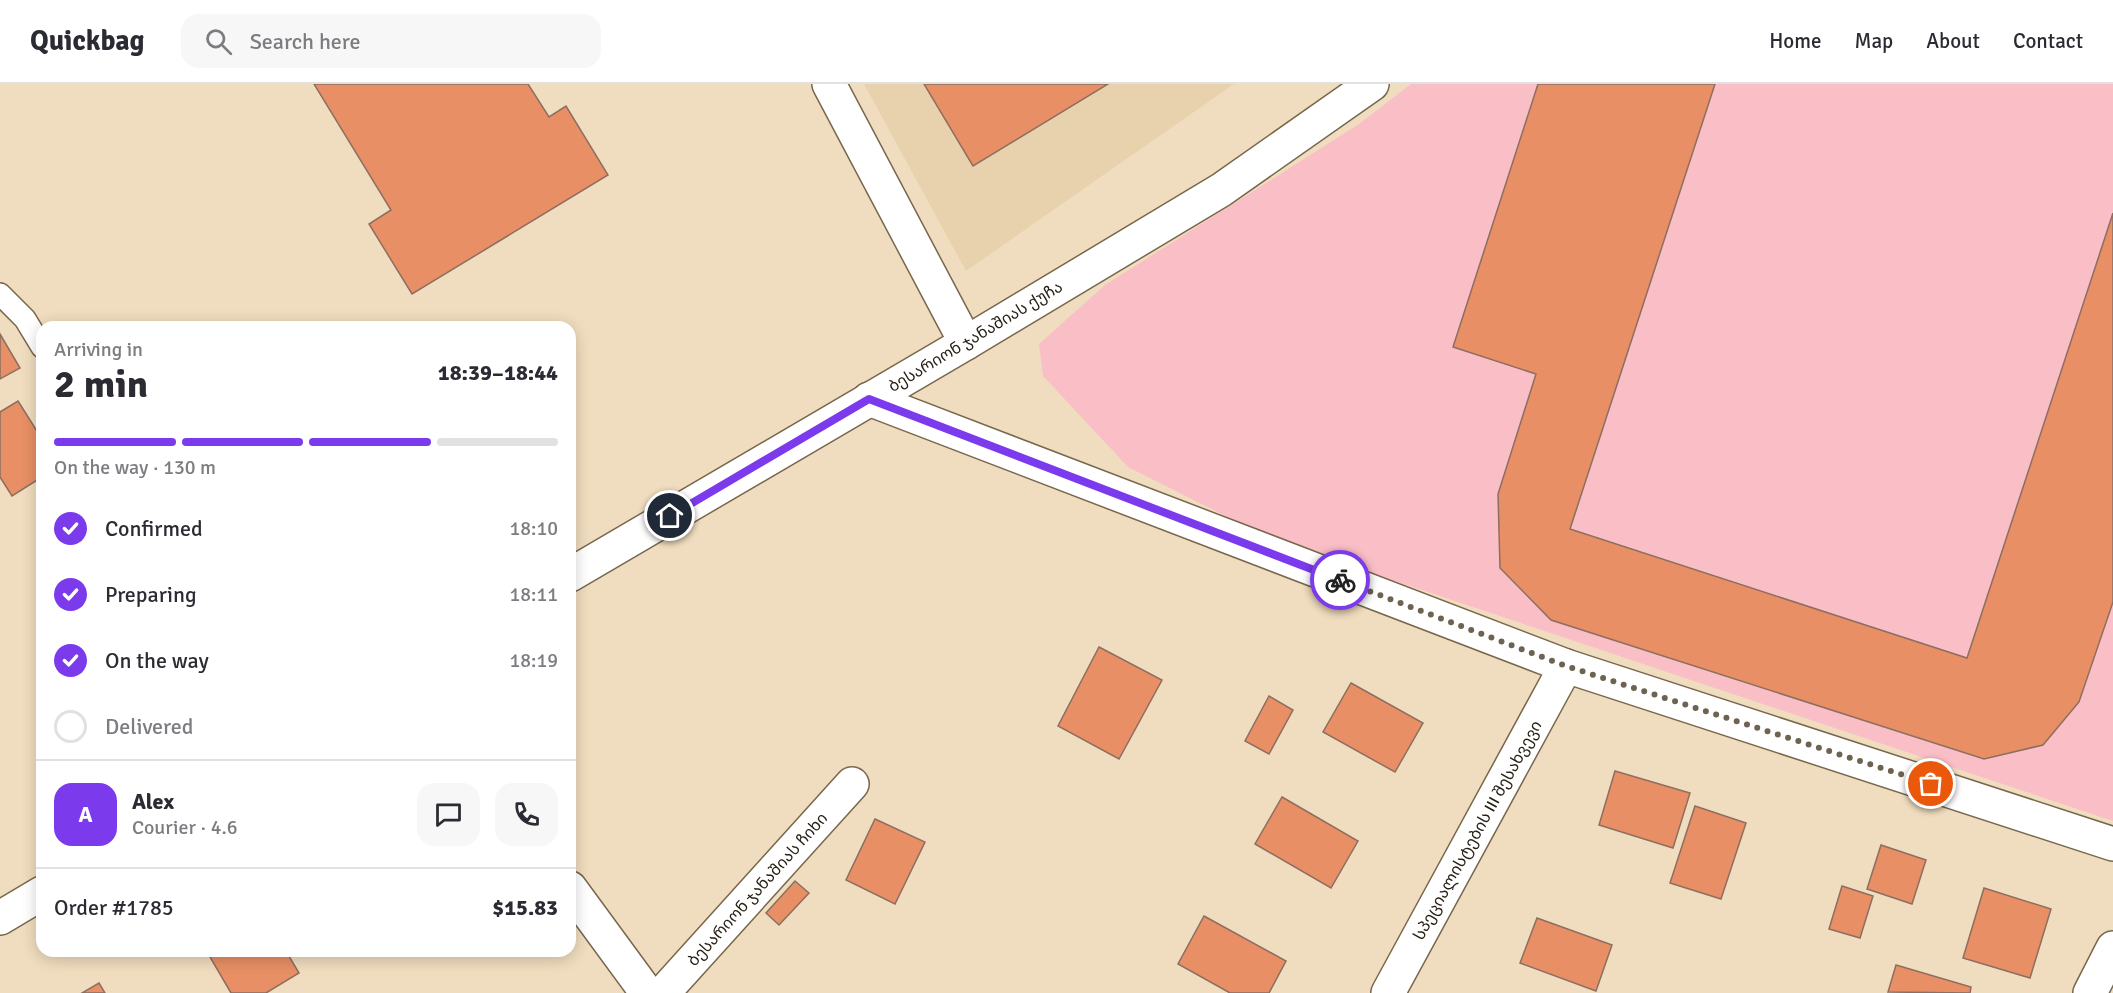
<!DOCTYPE html>
<meta charset="utf-8">
<style>
:root{--surface:#fff;--page:#f7f7f7;--text:#2b2b33;--muted:#7c7c81;--line:#e1e1e2;--accent:#7c3aed}
body{margin:0;font-family:Signika,"Noto Sans Georgian",sans-serif;background:var(--page);color:var(--text);height:100vh;display:flex;flex-direction:column;font-size:22px;white-space:nowrap}
*{box-sizing:border-box;margin:0}
p{font-size:20px;color:var(--muted)}
.icon{flex:none;width:33px;height:33px;fill:none;stroke:currentColor;stroke-width:2;stroke-linecap:round;stroke-linejoin:round}
.map{position:relative;flex:1;overflow:hidden}
.sheet{position:absolute;left:36px;top:237px;width:540px;height:636px;display:flex;flex-direction:column;background:var(--surface);border-radius:18px;box-shadow:0 3px 15px #0003}
.sheet>*{flex:none}
.pin{position:absolute;display:grid;place-items:center;width:51px;height:51px;color:#fff;margin:-26px;border:3px solid #fff;border-radius:50%;box-shadow:0 2px 6px #0007}
.courier{position:absolute;display:grid;place-items:center;width:60px;height:60px;margin:-30px;border:4px solid #7c3aed;border-radius:50%;background:#fff;color:#222;box-shadow:0 2px 8px #0007}
.head em{font-style:normal;font-weight:700}
.head div{display:flex;flex-direction:column-reverse}
.head{display:flex;align-items:center;justify-content:space-between;height:102px;padding:0 18px}
h1{font-size:39px;font-weight:700;line-height:45px}
.bar{display:grid;grid-template-columns:repeat(4,1fr);gap:9px 6px;align-content:center;height:72px;padding:0 18px}
.bar i{height:8px;border-radius:4px;background:var(--line)}
.bar .current{background:var(--accent)}
.bar p{grid-column:span 4}
.line{display:flex;align-items:center;gap:15px;padding:0 18px;border-top:2px solid var(--line)}
.line div{flex:1}
.round{display:grid;place-items:center;flex:none;width:63px;height:63px;border-radius:18px;background:var(--page)}
ol{padding:0 18px;list-style:none}
li{display:flex;align-items:center;gap:18px;height:66px}
li p{margin-inline-start:auto}
li .icon{padding:6px;border-radius:50%;background:var(--accent);color:#fff;stroke-width:4}
li:last-child{color:var(--muted)}
li i{width:33px;height:33px;border:3px solid var(--line);border-radius:50%}
header{display:flex;align-items:center;gap:36px;box-sizing:border-box;height:84px;padding:0 30px;background:var(--surface);border-bottom:2px solid var(--line)}
header strong{font-size:28px}
nav{display:flex;gap:33px;margin-inline-start:auto;font-size:21px}
.search{width:420px;height:54px;background:var(--page);display:flex;align-items:center;gap:15px;box-sizing:border-box;padding:0 21px;border-radius:18px;color:var(--muted);font-size:22px}
.map>svg:first-child{display:block}
.built{fill:#e8d1ad}
.green{fill:#fabfc6}
.building{fill:#e88f65;stroke:#8d6e60;stroke-width:1.5}
.lines{fill:none;stroke-linecap:round;stroke-linejoin:round}
.service-casing{stroke:#78674c;stroke-width:24}
.minor-casing{stroke:#78674c;stroke-width:36}
.tertiary-casing{stroke:#78674c;stroke-width:36}
.service{stroke:#fff;stroke-width:21}
.minor{stroke:#fff;stroke-width:33}
.tertiary{stroke:#fff;stroke-width:33}
.done{stroke:#6e6351;stroke-width:6;stroke-dasharray:0 10.8}
.route{stroke:#7c3aed;stroke-width:8}
.labels{text-anchor:middle;stroke-width:6;stroke-linejoin:round;paint-order:stroke}
.street-label{font-size:16px;fill:#282116;stroke:#fff}
</style>
<header>
<strong>Quickbag</strong>
<div class="search"><svg class="icon" aria-label="search" viewBox="0 0 24 24"><circle cx="10" cy="10" r="6"/><path d="M15 15l6 6"/></svg>Search here</div>
<nav><a>Home</a><a>Map</a><a>About</a><a>Contact</a></nav>
</header>
<div class="map">
<svg width="2113" height="909" viewBox="0 0 2113 909">
<rect width="100%" height="100%" fill="#f0ddbf"/>
<polygon class="built" points="864,0 1234,0 966,187"/>
<polygon class="green" points="1411,0 2113,0 2113,737 1275,457 1128,383 1043,292 1039,260 1105,201 1359,40"/>
<g class="building">
<polygon points="314,0 528,0 549,33 566,22 608,91 412,210 369,140 391,126"/>
<polygon points="924,0 1108,0 973,82"/>
<polygon points="1538,0 1715,0 1570,445 1967,574 2113,129 2113,518 2079,618 2043,661 1984,675 1551,536 1500,484 1498,410 1536,290 1453,263"/>
<polygon points="0,250 20,284 0,295"/>
<polygon points="18,317 42,355 42,393 12,412 0,393 0,328"/>
<polygon points="1099,563 1162,596 1119,675 1058,642"/>
<polygon points="1351,599 1423,639 1395,688 1323,648"/>
<polygon points="1269,612 1293,626 1269,670 1245,657"/>
<polygon points="1615,687 1690,709 1673,764 1599,741"/>
<polygon points="1282,713 1358,757 1331,804 1255,760"/>
<polygon points="1695,722 1746,739 1721,815 1670,799"/>
<polygon points="875,735 925,758 895,820 846,796"/>
<polygon points="1881,761 1926,776 1912,820 1867,805"/>
<polygon points="795,797 809,809 779,841 766,829"/>
<polygon points="1842,802 1873,812 1860,854 1829,845"/>
<polygon points="1984,804 2051,825 2030,894 1963,874"/>
<polygon points="1204,832 1286,877 1269,909 1230,909 1178,880"/>
<polygon points="1537,834 1612,861 1596,907 1520,879"/>
<polygon points="219,867 286,867 299,889 266,909 231,909 210,873"/>
<polygon points="1896,881 1971,903 1970,909 1888,908"/>
<polygon points="99,899 105,909 82,909"/>
</g>
<g class="lines">
<defs>
<polyline id="service" points="0,210 25,235 42,263"/>
<g id="minor">
<polyline points="829,0 966,259"/>
<polyline points="869,315 1566,582 2113,760"/>
<polyline points="570,804 647,909"/>
<polyline points="663,909 852,700"/>
<polyline points="1388,909 1566,582"/>
<polyline points="2090,909 2113,864"/>
</g>
<g id="tertiary">
<polyline points="570,491 966,259 1221,106 1372,0"/>
<polyline points="0,834 42,809"/>
</g>
</defs>
<use href="#service" class="service-casing"/>
<use href="#minor" class="minor-casing"/>
<use href="#tertiary" class="tertiary-casing"/>
<use href="#service" class="service"/>
<use href="#minor" class="minor"/>
<use href="#tertiary" class="tertiary"/>
</g>
<g class="lines">
<polyline class="done" points="1340,496 1566,582 1931,700"/>
<polyline class="route" points="670,432 869,315 1340,496"/>
</g>
<g class="labels">
<g class="street-label">
<text transform="translate(975 252) rotate(-31)" y="6">ბესარიონ ჯანაშიას ქუჩა</text>
<text transform="translate(1477 746) rotate(-61)" y="6">სპეციალისტების III შესახვევი</text>
<text transform="translate(757 805) rotate(-48)" y="6">ბესარიონ ჯანაშიას ჩიხი</text>
</g>
</g>
</svg>
<div class="pin" style="left:1931px;top:700px;background:#ea580c"><svg class="icon" aria-label="bag" viewBox="0 0 24 24"><path d="M5 8h14l-1 12H6zM9 8a3 3 0 0 1 6 0"/></svg></div>
<div class="pin" style="left:670px;top:432px;background:#1f2937"><svg class="icon" aria-label="home" viewBox="0 0 24 24"><path d="M3 11l9-7 9 7M6 9v11h12V9"/></svg></div>
<div class="courier" style="left:1340px;top:496px"><svg class="icon" aria-label="bike" viewBox="0 0 24 24"><circle cx="6" cy="16" r="4"/><circle cx="18" cy="16" r="4"/><path d="M6 16l4-8h5l3 8M10 8l3 8H6M13 5h3"/></svg></div>
<section class="sheet">
<div class="head"><div><h1>2 min</h1><p>Arriving in</p></div><em>18:39–18:44</em></div>
<div class="bar"><i class="current"></i><i class="current"></i><i class="current"></i><i></i><p>On the way · 130 m</p></div>
<ol>
<li><svg class="icon" aria-label="check" viewBox="0 0 24 24"><path d="M5 12l5 5 9-10"/></svg>Confirmed<p>18:10</p></li>
<li><svg class="icon" aria-label="check" viewBox="0 0 24 24"><path d="M5 12l5 5 9-10"/></svg>Preparing<p>18:11</p></li>
<li><svg class="icon" aria-label="check" viewBox="0 0 24 24"><path d="M5 12l5 5 9-10"/></svg>On the way<p>18:19</p></li>
<li><i></i>Delivered</li>
</ol>
<div class="line" style="height:108px"><b class="round" style="background:var(--accent);color:#fff">A</b><div><b>Alex</b><p>Courier · 4.6</p></div><a class="round"><svg class="icon" aria-label="chat" viewBox="0 0 24 24"><path d="M4 5h16v11H9l-5 4z"/></svg></a><a class="round"><svg class="icon" aria-label="phone" viewBox="0 0 24 24"><path d="M5 4h4l2 5-3 2q2 4 5 5l2-3 5 2v4C11 20 4 13 5 4z"/></svg></a></div>
<div class="line" style="height:78px"><div>Order #1785</div><b>$15.83</b></div>
</section>
</div>
